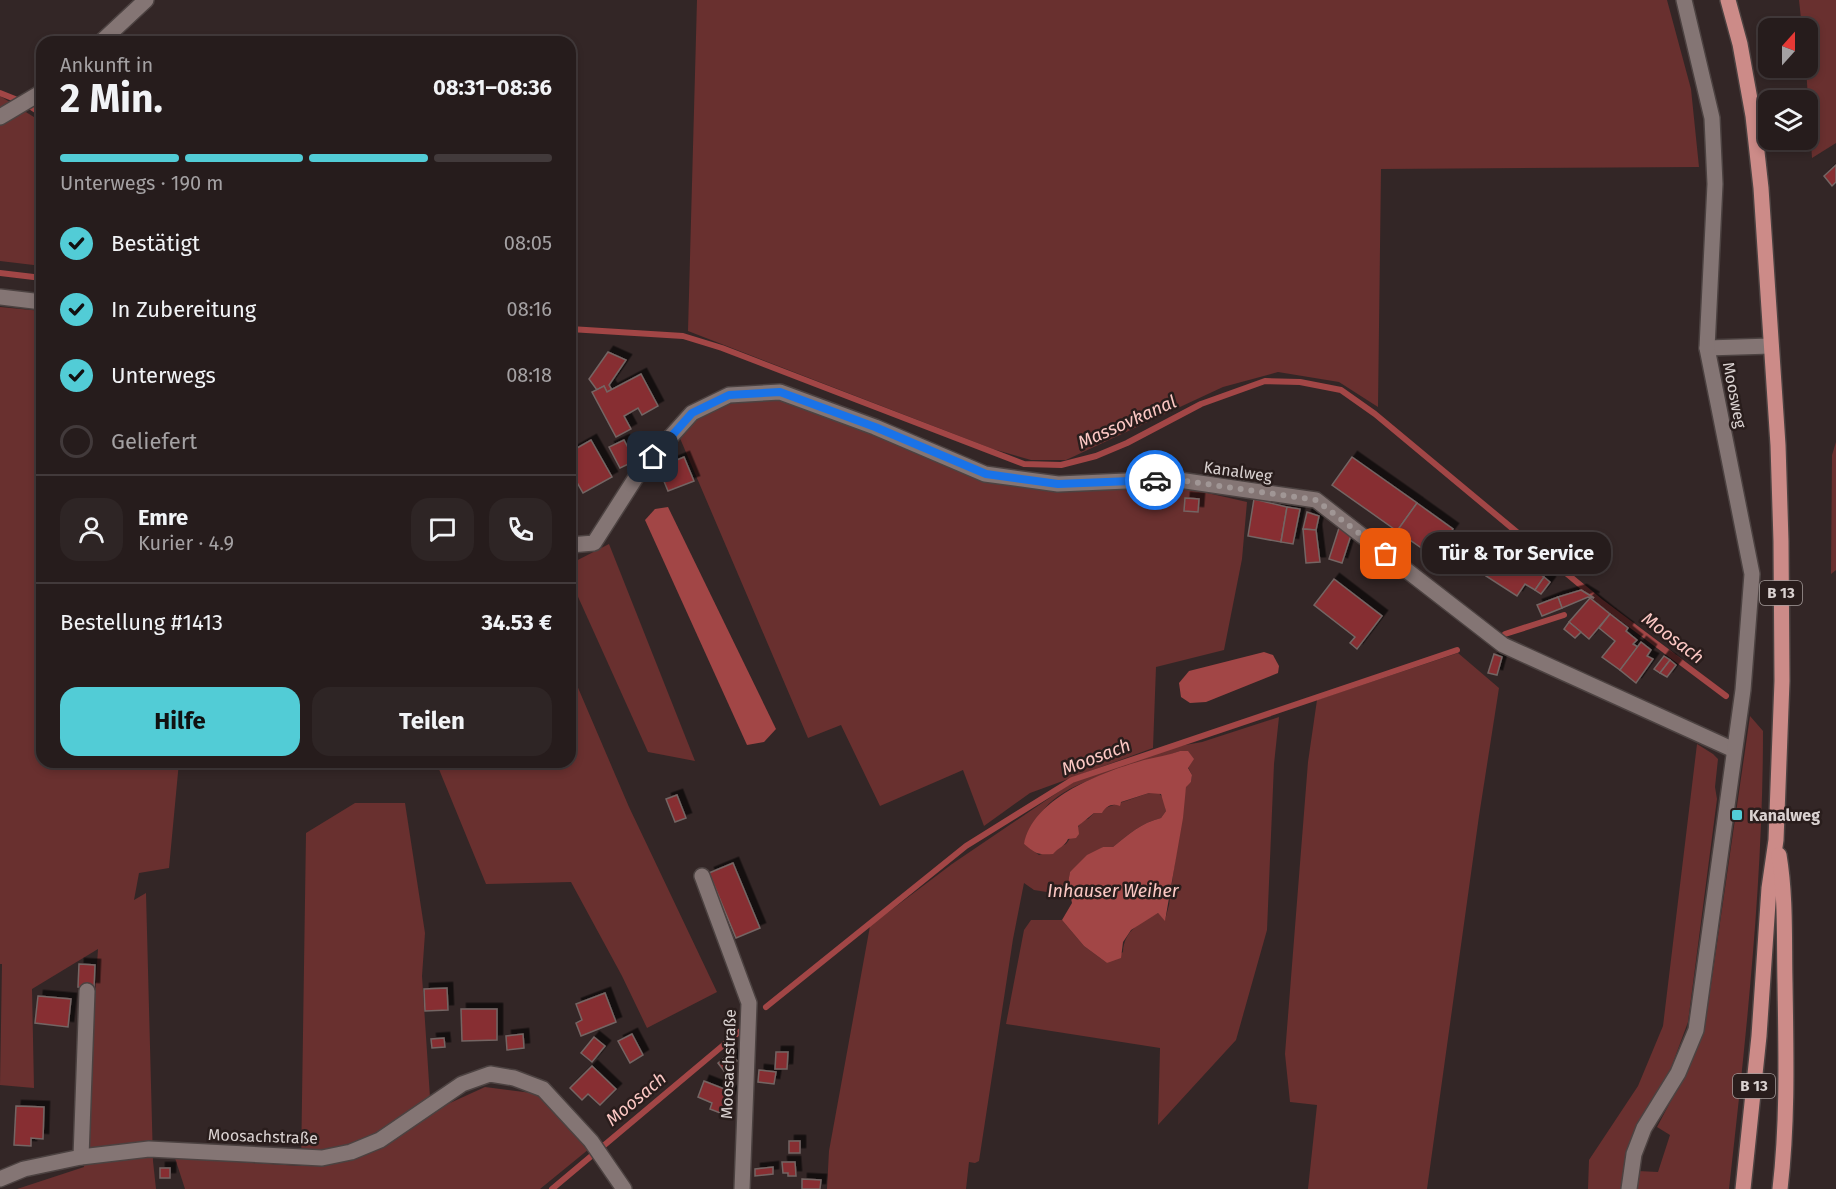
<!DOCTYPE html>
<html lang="de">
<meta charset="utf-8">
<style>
:root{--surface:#261c1c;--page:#2e2525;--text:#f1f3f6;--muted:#a4a1a3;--line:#423a3b;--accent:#52ccd6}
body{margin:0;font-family:"Fira Sans",sans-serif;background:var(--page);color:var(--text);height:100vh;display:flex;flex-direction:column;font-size:22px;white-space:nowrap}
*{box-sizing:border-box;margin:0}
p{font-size:20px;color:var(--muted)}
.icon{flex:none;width:33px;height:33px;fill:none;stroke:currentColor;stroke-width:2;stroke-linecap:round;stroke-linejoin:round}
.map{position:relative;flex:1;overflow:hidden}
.side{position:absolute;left:36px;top:36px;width:540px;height:732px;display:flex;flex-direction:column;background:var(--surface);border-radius:18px;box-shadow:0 3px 9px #0003,0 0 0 2px var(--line)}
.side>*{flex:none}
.needle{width:39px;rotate:21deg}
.tools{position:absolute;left:1758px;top:18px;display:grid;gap:12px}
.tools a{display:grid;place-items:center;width:60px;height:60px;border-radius:12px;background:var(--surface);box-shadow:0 3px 9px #0003,0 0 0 2px var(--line);font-size:30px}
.pin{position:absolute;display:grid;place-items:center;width:51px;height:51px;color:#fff;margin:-26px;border-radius:12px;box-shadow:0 3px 9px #0006}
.courier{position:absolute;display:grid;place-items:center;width:60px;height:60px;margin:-30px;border:4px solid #1a73e8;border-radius:50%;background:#fff;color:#222;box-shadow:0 2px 8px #0007}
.bubble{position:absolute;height:42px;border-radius:18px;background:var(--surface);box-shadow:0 3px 9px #0003,0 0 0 2px var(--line);font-size:20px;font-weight:700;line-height:42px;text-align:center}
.headline em{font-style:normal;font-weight:700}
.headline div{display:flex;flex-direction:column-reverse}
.headline{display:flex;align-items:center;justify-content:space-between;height:102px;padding:0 24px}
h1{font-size:39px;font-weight:700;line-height:45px}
.bar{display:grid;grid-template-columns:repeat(4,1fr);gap:9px 6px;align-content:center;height:72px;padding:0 24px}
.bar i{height:8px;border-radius:4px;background:var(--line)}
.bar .active{background:var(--accent)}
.bar p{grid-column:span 4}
.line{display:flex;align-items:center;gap:15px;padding:0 24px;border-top:2px solid var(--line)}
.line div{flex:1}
.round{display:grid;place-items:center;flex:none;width:63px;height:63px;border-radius:18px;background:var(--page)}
ol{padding:0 24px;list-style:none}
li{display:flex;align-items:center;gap:18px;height:66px}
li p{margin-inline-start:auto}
li .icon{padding:6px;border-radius:50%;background:var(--accent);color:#111;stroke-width:4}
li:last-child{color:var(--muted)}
li i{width:33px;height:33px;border:3px solid var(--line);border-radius:50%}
.cta{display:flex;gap:12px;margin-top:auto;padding:12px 24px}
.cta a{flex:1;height:69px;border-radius:18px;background:var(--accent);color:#111;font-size:24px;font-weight:700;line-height:69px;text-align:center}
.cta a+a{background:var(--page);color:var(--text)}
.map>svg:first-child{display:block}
.green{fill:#69302f}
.water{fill:#a24646}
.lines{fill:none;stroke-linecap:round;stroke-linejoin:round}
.stream{stroke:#a24646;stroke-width:6}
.building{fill:#872e30;stroke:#746564;stroke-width:1.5;filter:url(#shadow)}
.street-casing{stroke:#4c4241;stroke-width:18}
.primary-casing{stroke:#4c4241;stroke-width:18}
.street{stroke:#847574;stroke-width:15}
.primary{stroke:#cc8b88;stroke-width:15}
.done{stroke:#a09695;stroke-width:6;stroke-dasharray:0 10.8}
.route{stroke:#1a73e8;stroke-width:8}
.poi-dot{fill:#52ccd6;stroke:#291d1c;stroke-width:2}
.labels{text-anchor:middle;stroke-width:5;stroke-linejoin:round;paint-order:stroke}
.shield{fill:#291d1c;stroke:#a59c9b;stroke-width:1.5}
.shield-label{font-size:15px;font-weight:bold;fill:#dad2d1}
.street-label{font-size:16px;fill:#dad2d1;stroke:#291d1c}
.poi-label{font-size:16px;font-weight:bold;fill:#dad2d1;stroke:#291d1c;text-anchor:start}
.water-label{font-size:18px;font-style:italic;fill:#fcc8c4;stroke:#291d1c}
</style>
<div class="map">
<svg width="1836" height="1189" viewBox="0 0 1836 1189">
<defs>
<filter id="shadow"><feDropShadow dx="5.5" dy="-5.5" stdDeviation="0" flood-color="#0009"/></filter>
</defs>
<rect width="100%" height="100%" fill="#332626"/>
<g class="green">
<polygon points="697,0 1667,0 1691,89 1699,167 1381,169 1378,407 1339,382 1278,372 1223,387 1066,460 1031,460 993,449 688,331"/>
<polygon points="1799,0 1836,0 1836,143 1812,158 1806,68 1808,68 1808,28 1802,28"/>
<polygon points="0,96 42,122 42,266 0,261"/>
<polygon points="0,307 42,311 42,762 179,762 169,868 139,873 134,900 146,893 153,1161 156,1189 17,1189 84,1167 98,949 32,989 34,1088 0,1085 2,964 0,964"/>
<polygon points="777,396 981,476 1172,485 1247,502 1242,559 1224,650 1156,667 1153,748 1030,793 984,826 963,770 880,806 841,725 808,738 679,436 697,419 734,399"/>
<polygon points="1836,442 1836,570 1831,574 1832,455"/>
<polygon points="609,544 695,761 648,752 570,579 570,564"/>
<polygon points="1458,653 1499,688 1479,816 1427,1189 1308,1189 1317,1105 1290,1102 1285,1054 1308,762 1317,700"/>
<polygon points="570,669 629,807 717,992 647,1028 622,976 571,882 486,884 436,762 570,762"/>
<path d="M1750,716L1763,731C1763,884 1746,1037 1729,1189H1636L1638,1171L1658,1172L1670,1135L1657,1127L1690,1065L1705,1026Z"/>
<path d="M1279,717L1274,764L1267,930L1236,1040L1158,1125L1160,1048L1006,1024L1024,930L1031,920H1062L1084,946L1107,963L1123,952C1124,930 1141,922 1158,913L1165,920L1169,905L1183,802L1186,786L1191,782L1192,775L1180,751C1143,765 1071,777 1045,808C1037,818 1031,832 1024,844L1039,855L1066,844L1083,820L1088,819L1094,813L1105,808L1149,793L1158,792L1164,799L1166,811L1161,818C1141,823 1129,834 1113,847H1103L1070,872L1068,883L1053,893L1034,890L1024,883L1013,939L979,1161L975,1163L969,1162L966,1189H827L829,1151L870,926L952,864L1073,782L1174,747L1202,742Z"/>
<polygon points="1697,744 1713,754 1718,759 1715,787 1717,799 1688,1022 1671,1068 1634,1134 1626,1159 1621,1189 1588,1189 1589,1160 1638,1086 1663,1026"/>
<polygon points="355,803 405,803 425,933 422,976 430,1097 439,1108 485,1087 540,1094 589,1149 540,1189 185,1189 175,1158 301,1166 306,833"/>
</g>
<g class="water">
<polygon points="668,507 776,729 764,742 747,745 645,520 655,509"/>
<polygon points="1264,652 1273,655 1279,666 1278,673 1206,702 1190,703 1181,697 1179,683 1189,671"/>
<path d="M1180,751H1188L1194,759L1188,768L1192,775L1191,782L1186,787L1183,818L1165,921L1158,913L1131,930L1123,942L1121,958L1107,963L1084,946L1062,920L1072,903L1068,883L1070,872L1087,855L1103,847H1113C1129,834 1141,823 1161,818L1166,811L1161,794L1149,793L1121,802L1120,806C1112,803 1106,806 1102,813H1094L1078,826L1079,834L1076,838L1068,839C1065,846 1058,848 1053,854C1038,855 1036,854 1024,844C1033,797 1103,772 1144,760C1156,757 1169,755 1180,751Z"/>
</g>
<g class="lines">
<g class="stream">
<polyline points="0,93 15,99"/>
<polyline points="28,105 42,114"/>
<polyline points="0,273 42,278"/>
<polyline points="570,329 683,336 722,348 1024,464 1061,465 1096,456 1127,443 1201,404 1265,381 1300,382 1341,390 1375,414 1602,603 1726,696"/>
<polyline points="1505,634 1564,615"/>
<polyline points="766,1007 966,846 1072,780 1457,650"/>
<polyline points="552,1189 739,1032"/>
</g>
</g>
<g class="building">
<polygon points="1836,165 1836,182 1832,186 1824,176"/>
<polygon points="608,352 626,360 609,385 612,390 607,392 604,386 597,390 589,379"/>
<polygon points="641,374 658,406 642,415 638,408 624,416 631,429 616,437 592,392 604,386 607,392"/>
<polygon points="591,440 612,477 583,493 570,470 570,452"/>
<polygon points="624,440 635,461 620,468 609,447"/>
<polygon points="684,457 694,481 668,491 661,474 675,468 672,462"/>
<polygon points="1352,457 1417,503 1397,531 1332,485"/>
<polygon points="1185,498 1199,499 1198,512 1184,511"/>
<polygon points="1254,499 1287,507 1281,542 1248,536"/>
<polygon points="1417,503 1453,529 1433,556 1397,531"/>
<polygon points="1287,507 1300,509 1293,544 1281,542"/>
<polygon points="1307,512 1319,516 1316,530 1303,529"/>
<polygon points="1339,528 1352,532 1342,563 1329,559"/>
<polygon points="1303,529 1316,530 1320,562 1306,563"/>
<polygon points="1504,549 1544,577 1535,590 1525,584 1517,596 1486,576"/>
<polygon points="1544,577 1550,582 1541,594 1535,590"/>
<polygon points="1334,579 1382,616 1357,649 1350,643 1355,637 1314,605"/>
<polygon points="1581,590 1594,598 1588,597 1562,608 1558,597"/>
<polygon points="1558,597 1562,608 1542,616 1537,605"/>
<polygon points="1590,598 1610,614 1589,639 1569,622"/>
<polygon points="1610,614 1628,628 1626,631 1637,640 1633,644 1638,647 1620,670 1602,657 1615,641 1599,628"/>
<polygon points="1569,622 1581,632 1575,638 1564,629"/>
<polygon points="1641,642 1651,650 1647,656 1653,659 1636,683 1620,670"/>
<polygon points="1494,654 1502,657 1497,675 1488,673"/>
<polygon points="1664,656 1670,660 1660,673 1654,669"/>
<polygon points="1670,660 1676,665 1667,677 1660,673"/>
<polygon points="677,795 686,818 675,822 666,799"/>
<polygon points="733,863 760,928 736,938 709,873"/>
<polygon points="79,964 95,965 94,988 78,987"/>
<polygon points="447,988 448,1010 425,1011 424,989"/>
<polygon points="605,993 616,1022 581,1036 576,1023 582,1020 576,1004"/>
<polygon points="38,996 71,999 68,1027 35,1023"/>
<polygon points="461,1009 497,1009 497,1040 462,1041"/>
<polygon points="523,1034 524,1048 507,1050 506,1036"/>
<polygon points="632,1034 643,1055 630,1063 618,1041"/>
<polygon points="594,1037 605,1046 592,1062 581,1053"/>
<polygon points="444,1038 445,1047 432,1048 431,1039"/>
<polygon points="776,1052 788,1052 787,1069 775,1069"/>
<polygon points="730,1053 737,1061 724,1071 718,1063"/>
<polygon points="592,1066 616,1089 600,1105 588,1094 582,1100 570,1088"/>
<polygon points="759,1070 776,1072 774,1084 758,1082"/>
<polygon points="704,1081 732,1092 723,1114 710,1109 712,1103 698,1097"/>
<polygon points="16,1106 44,1107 43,1139 31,1138 31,1146 14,1145"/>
<rect x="789" y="1141" width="11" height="12"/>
<polygon points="782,1162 795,1162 796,1176 788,1176 788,1173 783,1173"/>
<polygon points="773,1167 773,1174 755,1176 755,1169"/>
<rect x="160" y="1168" width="10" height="10"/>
<polygon points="802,1179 821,1180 820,1189 802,1189"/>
</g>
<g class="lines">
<defs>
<g id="street">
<polyline points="101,42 146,0"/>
<polyline points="0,117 42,92"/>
<polyline points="0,297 42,302"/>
<polyline points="1707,348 1771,346"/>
<polyline points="570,545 594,543 640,471 692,413 729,395 780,392 875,427 985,474 1058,484 1172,479 1316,500 1503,645 1734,750"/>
<polyline points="702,876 749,1003 742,1189"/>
<polyline points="81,1157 87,991"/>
<polyline points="0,1179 24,1169 81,1157 149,1149 322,1158 351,1152 380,1140 462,1084 490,1074 514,1078 543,1089 591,1141 624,1189"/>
<polyline points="1629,1189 1634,1154 1644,1128 1678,1073 1696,1030 1743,690 1752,574 1707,348 1715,184 1712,118 1684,0"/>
</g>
<g id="primary">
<polyline points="1728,0 1740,44 1753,116 1761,188 1778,445 1781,541 1782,681 1776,840 1769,888 1759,1036 1743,1189"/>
<path d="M1779,855C1786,897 1784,941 1785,983C1786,1051 1788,1121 1780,1189"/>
</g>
</defs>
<use href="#street" class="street-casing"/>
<use href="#primary" class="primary-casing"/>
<use href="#street" class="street"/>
<use href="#primary" class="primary"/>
</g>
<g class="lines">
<polyline class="done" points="1155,480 1172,479 1316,500 1386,554"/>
<polyline class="route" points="653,457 692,413 729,395 780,392 875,427 986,474 1058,484 1155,480"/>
</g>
<rect class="poi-dot" x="1731" y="809" width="12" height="12" rx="3"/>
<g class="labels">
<g class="shield">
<rect x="1760" y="581" width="42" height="24" rx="4.5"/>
<rect x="1733" y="1074" width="42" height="24" rx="4.5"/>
</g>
<g class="shield-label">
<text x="1781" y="598">B 13</text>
<text x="1754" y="1091">B 13</text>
</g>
<g class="street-label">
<text transform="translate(1735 395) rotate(79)" y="6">Moosweg</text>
<text transform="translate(1238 471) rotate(8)" y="6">Kanalweg</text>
<text transform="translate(728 1064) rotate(-88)" y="6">Moosachstraße</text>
<text transform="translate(263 1136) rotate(2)" y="6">Moosachstraße</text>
</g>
<g class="poi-label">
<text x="1749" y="821">Kanalweg</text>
</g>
<g class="water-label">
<text transform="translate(1127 422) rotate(-24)" y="6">Massovkanal</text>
<text transform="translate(1673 638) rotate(37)" y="6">Moosach</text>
<text transform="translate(1096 757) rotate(-21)" y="6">Moosach</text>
<text x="1113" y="897">Inhauser Weiher</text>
<text transform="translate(636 1099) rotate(-40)" y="6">Moosach</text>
</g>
</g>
</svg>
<div class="tools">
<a><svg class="needle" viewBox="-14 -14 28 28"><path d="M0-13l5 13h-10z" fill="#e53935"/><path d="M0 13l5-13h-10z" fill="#a4a1a3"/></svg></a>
<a><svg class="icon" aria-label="layers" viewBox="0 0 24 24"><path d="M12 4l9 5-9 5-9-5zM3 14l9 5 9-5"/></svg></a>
</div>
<div class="pin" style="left:1386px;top:554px;background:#ea580c"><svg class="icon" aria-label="bag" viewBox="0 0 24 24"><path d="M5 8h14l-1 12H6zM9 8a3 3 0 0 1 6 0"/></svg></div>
<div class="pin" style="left:653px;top:457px;background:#1f2937"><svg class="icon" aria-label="home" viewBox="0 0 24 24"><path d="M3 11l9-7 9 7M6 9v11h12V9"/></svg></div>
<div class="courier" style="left:1155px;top:480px"><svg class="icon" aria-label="car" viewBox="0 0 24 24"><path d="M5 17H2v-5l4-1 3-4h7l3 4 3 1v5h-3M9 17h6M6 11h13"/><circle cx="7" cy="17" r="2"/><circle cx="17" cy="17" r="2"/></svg></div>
<div class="bubble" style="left:1422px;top:532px;width:189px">Tür &amp; Tor Service</div>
<section class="side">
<div class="headline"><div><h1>2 Min.</h1><p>Ankunft in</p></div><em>08:31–08:36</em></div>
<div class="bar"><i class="active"></i><i class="active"></i><i class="active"></i><i></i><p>Unterwegs · 190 m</p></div>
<ol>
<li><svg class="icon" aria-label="check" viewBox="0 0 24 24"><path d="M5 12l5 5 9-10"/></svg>Bestätigt<p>08:05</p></li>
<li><svg class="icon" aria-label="check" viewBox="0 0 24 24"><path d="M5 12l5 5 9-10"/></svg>In Zubereitung<p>08:16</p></li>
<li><svg class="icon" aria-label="check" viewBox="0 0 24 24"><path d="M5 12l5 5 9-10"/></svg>Unterwegs<p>08:18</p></li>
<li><i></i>Geliefert</li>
</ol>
<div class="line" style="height:108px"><a class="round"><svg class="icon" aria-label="person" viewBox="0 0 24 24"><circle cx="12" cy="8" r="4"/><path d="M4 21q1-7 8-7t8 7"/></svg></a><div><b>Emre</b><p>Kurier · 4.9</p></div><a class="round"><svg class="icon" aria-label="chat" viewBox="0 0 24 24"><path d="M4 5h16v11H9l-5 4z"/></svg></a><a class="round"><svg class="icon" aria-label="phone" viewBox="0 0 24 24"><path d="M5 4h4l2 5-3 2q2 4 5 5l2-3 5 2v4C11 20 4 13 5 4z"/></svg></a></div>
<div class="line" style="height:78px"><div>Bestellung #1413</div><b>34.53 €</b></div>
<div class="cta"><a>Hilfe</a><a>Teilen</a></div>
</section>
</div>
